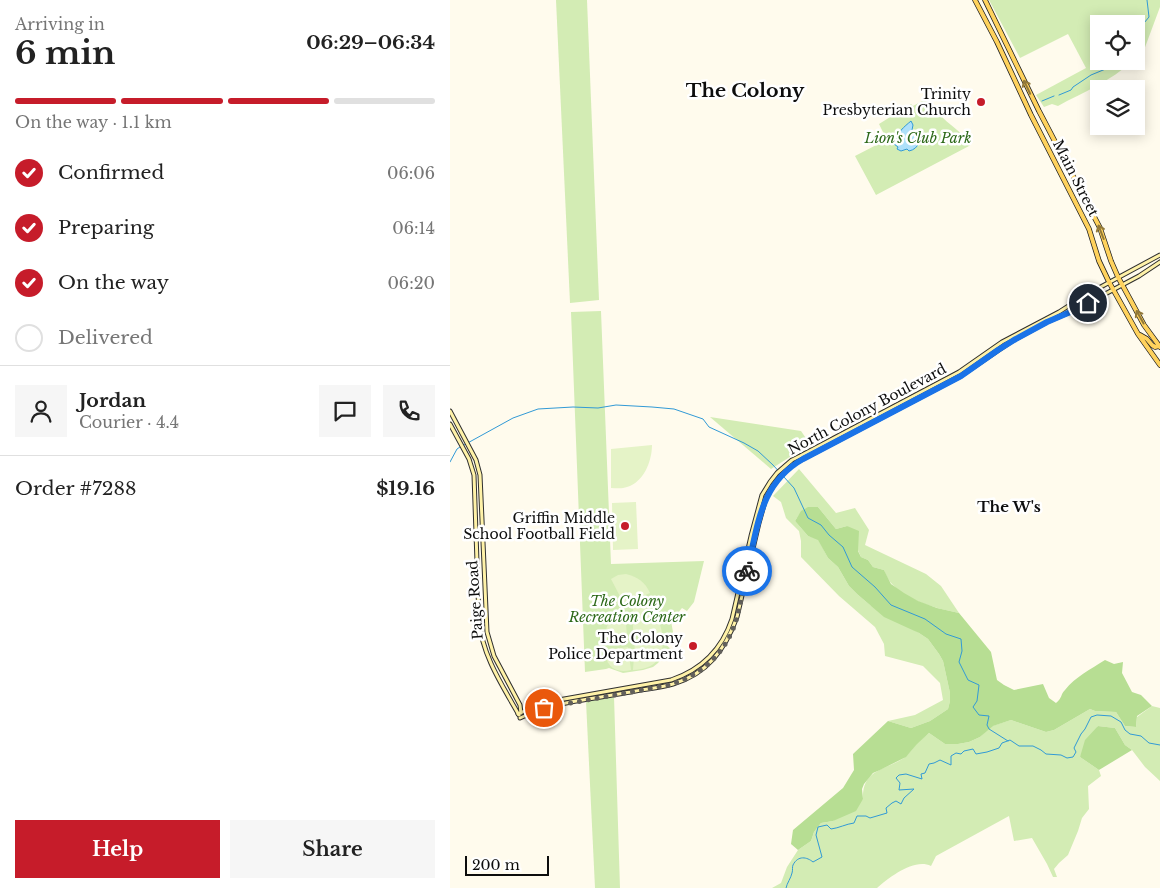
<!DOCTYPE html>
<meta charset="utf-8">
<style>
:root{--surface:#fff;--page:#f6f6f6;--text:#222;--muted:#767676;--line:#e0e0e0;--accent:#c61c2a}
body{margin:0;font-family:"Libre Baskerville",serif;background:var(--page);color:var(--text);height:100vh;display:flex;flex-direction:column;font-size:19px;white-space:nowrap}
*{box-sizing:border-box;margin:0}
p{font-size:16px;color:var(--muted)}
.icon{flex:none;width:28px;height:28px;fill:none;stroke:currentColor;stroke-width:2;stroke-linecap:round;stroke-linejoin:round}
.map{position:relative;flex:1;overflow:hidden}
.details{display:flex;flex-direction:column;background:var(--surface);width:450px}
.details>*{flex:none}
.tools{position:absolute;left:640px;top:15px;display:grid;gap:10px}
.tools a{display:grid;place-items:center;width:55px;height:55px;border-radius:0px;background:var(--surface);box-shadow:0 2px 12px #0003;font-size:25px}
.scale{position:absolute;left:15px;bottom:12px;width:84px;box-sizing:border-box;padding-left:5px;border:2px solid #0d0d0d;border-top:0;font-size:14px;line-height:18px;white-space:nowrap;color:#0d0d0d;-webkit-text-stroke:4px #fff;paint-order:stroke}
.pin{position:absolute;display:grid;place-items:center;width:42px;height:42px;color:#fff;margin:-21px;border:2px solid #fff;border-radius:50%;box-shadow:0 1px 5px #0007}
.courier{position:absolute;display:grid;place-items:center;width:50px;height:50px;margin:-25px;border:4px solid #1a73e8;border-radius:50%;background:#fff;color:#222;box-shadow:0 1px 6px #0007}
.summary em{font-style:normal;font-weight:700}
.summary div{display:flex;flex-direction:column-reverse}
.summary{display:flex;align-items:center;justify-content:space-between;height:85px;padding:0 15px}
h1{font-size:32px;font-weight:700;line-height:38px}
.bar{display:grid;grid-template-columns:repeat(4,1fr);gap:8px 5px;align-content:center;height:60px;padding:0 15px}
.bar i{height:6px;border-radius:4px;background:var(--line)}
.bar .current{background:var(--accent)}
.bar p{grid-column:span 4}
.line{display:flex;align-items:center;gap:12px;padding:0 15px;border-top:1px solid var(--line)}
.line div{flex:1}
.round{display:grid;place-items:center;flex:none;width:52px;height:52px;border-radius:0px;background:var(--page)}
ol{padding:0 15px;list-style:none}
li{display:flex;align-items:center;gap:15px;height:55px}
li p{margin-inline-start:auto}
li .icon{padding:5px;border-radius:50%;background:var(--accent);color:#fff;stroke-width:4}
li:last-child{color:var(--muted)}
li i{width:28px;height:28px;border:2px solid var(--line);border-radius:50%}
.primary-button{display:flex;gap:10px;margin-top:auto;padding:10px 15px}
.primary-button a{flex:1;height:58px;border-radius:0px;background:var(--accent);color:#fff;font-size:20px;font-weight:700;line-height:58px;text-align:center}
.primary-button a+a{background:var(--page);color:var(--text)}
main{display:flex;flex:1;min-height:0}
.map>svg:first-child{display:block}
.green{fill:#d3ecb4}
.forest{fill:#b7de93}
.pitch{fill:#e5f3c7}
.water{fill:#aee0fa;stroke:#319ad6}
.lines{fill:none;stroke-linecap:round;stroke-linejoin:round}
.stream{stroke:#319ad6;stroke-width:1}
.secondary-casing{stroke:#2f2f2f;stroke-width:5}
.primary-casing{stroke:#1e1e1e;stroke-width:5.5}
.secondary{stroke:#fff2a8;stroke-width:3}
.primary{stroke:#ffd25d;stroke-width:4}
.oneway{stroke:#927939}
.done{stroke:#62605b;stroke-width:5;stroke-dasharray:0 9}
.route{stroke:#1a73e8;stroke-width:6}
.poi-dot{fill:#c61c2a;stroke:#fff;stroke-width:2}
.labels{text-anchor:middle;stroke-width:5;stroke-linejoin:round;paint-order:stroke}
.poi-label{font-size:14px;fill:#0d0d0d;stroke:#fff;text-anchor:end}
.park-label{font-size:14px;font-style:italic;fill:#2d6919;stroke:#fff}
.street-label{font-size:14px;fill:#0d0d0d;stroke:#fff}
.neighbourhood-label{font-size:15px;font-weight:bold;fill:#0d0d0d;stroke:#fff}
.district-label{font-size:19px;font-weight:bold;fill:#0d0d0d;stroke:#fff}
</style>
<main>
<section class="details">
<div class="summary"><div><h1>6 min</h1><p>Arriving in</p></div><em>06:29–06:34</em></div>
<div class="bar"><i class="current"></i><i class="current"></i><i class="current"></i><i></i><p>On the way · 1.1 km</p></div>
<ol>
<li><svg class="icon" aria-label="check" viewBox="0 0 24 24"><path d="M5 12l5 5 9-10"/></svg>Confirmed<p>06:06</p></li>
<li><svg class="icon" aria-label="check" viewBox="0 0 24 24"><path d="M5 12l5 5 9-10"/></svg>Preparing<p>06:14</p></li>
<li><svg class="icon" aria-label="check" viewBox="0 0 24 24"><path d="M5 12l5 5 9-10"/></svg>On the way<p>06:20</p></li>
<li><i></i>Delivered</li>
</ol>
<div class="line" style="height:90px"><a class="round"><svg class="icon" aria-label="person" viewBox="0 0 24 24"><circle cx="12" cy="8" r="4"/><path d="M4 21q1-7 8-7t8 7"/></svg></a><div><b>Jordan</b><p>Courier · 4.4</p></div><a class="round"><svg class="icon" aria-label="chat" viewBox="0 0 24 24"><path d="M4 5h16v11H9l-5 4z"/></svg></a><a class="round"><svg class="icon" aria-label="phone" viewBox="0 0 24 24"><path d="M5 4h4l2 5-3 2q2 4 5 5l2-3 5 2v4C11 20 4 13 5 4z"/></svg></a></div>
<div class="line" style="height:65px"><div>Order #7288</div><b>$19.16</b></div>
<div class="primary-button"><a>Help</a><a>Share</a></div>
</section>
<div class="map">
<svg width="710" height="888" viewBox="0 0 710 888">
<rect width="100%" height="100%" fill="#fffbed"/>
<g class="green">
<polygon points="106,0 137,0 149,300 120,303"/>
<path d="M539,0H710V7L694,50L686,57V24H649V61H682C662,81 633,92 608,106L602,104L594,107L586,95L636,68L618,34L570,58Z"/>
<path d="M478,98C483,105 487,112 493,118C503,128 513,132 520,145L519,146L426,195L405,156L436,140V138L429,124L461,104L463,106Z"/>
<polygon points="151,311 161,564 254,561 244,602 237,611 232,608 221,621 223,632 214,643 222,650 221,651 219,650 208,663 203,667 193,670 173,673 159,668 156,669 135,672 121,312"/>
<polygon points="260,417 351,431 360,444 321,469"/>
<path d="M349,469L386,513L405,508L419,530L415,545L476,574L491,586L509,613C486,608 459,602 442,584C439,581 436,575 434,570L423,567L418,560L411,557L397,526L386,529L368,507C354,507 352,510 345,521L358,536L368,539L378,558L388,567L399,586L407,594L420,605L469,633L478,639L489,654L493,661L500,693V701L498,709L480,721L461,728L438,721L465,715L493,700L490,683L473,666L435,656L434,644L425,627L389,596L351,557V541L349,531L336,518L331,502L323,496Z"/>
<polygon points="164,697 170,888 145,888 136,701"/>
<path d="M702,706L710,708V781L695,767L682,750L675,745L665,728L648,726L630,757L649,770L651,776L638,786L639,809L632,818L628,831L618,855L609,863L604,869L607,877H603L597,864L582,838L564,841L559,816L486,856L481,866C464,858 440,877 427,888H322L331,883L337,867L348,850L361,841L364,832L371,823L383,821L413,799C412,769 434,771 454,758C459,754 463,748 467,743C471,740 475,736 479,733L495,744H508L519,742L530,737L542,726L561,720L596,732L604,730L640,709L645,711L666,712L675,726L686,727L687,717Z"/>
</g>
<g class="forest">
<path d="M358,507H368L386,529L397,526L409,531L408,551L411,557L418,560L423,567L434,570L441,584L454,593L468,601L487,608L509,613L541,652L547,680L554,685L564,690L593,684L599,698L606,703C613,697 610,695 615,690C625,677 641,669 655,660L664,664L673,662L672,673L682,692L691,695L702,706L687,716L686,727L675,726L666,712L645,711L640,709L604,730L596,732L561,720L543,726L530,737L519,742L508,744H495L479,733L467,744L456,757L430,770L423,773L414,784L412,789L413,799L406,811L383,821L371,823L364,832L361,841L348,850L341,844L343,830L393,788L404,770L403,754L438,721L461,728L480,721L498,709L500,701V693L493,661L489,654L478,639L469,633L434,617L407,594L399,586L388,567L378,558L368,540L358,536L345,521L351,511Z"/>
<polygon points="648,726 665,728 675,745 682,750 649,770 630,757 635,740"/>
</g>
<g class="pitch">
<path d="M202,445C202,461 194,482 177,487C172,489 166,488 161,488V449Z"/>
<polygon points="186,502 188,549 163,550 162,503"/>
<path d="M176,574C188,577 195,582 200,593L174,604L161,579L168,575Z"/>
<path d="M183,606C201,606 209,615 212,633L183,634Z"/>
<path d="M175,615L177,635L156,638C154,625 162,616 175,615Z"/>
<path d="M185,642L213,643C211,662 202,669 183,670Z"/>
<path d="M178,647L181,670C164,674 156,665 154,650Z"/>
</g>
<path class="water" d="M461,121L463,125L462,130L465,131L469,143C467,147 464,150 459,151L457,149L451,151L447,149L448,147L444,144L446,142C447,132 454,127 461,121Z"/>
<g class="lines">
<g class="stream">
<polyline points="686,35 689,29 699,17 697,0"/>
<polyline points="609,95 621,90 623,87 641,75 658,68 666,61"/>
<polyline points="592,101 604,96"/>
<polyline points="14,445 63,418 88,409 123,407 148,408 166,405 202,407 224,409 253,419 259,427 294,443 308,451 323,465 344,488 358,518 371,525 379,535 393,547 402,567 425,587 441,605 475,619 496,634 511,639 512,651 509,662 518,680 529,685 527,701 523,707 529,715 539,716 537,725 539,729 558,741"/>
<polyline points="0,462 7,449 10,447"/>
<path d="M336,888C337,883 341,878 342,873C343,870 342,867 343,865C348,855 357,857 363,862L372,857L366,835L368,827L377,825L381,829C389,828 396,824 404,823L407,816H416L420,818L437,813L436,808L442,803L446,801L451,804L454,798L464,789L449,790L450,783L446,778L449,775L456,774L472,779L471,774L475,773L479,764L484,763L490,760L501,765V756L506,753L511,754L514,751L523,749L526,754L537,752L549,748L552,743L560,740L569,746H583L591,750L596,754L611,755L617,758L623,757L626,752L624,748L631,734L635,729L641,717L647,715L661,716L671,722L675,730L680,734L691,736L699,743L710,745"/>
</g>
<defs>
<g id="secondary">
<polyline points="0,411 26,460 30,475 37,632 44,656 70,705 71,713"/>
<path d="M0,424L19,459L24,475L29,620C32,655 52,685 69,715"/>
<path d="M68,714L85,706L103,701L221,680C251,670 272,649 282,619L301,536L312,495L320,482L327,473L342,460L350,456L509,372L552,342L609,312L634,296L710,255"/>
<path d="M70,718L88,710L105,705C130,700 156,696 181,692C195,689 209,688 223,684C257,674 275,650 287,617L309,523L316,498L327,480L342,465L353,459L511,376L549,350L564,340L597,322L625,310L689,276L710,262"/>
</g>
<g id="primary">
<polyline points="525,0 547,42 581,115 639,229 649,261 659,282 688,334 710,365"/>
<polyline points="535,0 589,111 650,228 661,261 668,277 694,325 710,347"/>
<polyline points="690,335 697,339 702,345 705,347 709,346"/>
</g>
</defs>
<use href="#secondary" class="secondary-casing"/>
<use href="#primary" class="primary-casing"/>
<use href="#secondary" class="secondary"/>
<use href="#primary" class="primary"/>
</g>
<defs><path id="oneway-shaft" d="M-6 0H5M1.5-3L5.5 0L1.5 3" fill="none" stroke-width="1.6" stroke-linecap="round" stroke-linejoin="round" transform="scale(1.25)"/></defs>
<g class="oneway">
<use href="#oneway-shaft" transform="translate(577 87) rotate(-115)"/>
<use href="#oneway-shaft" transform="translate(651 232) rotate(-111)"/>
<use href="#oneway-shaft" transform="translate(690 317) rotate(-119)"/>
</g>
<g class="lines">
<path class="done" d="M94,708L219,685C252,676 278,651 287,617C291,602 294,586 297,571"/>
<path class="route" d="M297,571C308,527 309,484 353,459L511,376L548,350L564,340L597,322L625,310L638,303"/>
</g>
<g class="poi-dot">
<circle cx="531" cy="102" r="5"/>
<circle cx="175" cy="526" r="5"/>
<circle cx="243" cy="646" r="5"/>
</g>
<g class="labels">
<g class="poi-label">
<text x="521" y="99">Trinity<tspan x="521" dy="16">Presbyterian Church</tspan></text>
<text x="165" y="523">Griffin Middle<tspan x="165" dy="16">School Football Field</tspan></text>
<text x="233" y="643">The Colony<tspan x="233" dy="16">Police Department</tspan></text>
</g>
<g class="park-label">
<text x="468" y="143">Lion's Club Park</text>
<text x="177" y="606">The Colony<tspan x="177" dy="16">Recreation Center</tspan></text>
</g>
<g class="street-label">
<text transform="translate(626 178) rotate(63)" y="5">Main Street</text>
<text transform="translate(417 409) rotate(-28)" y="5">North Colony Boulevard</text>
<text transform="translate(25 600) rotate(-94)" y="5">Paige Road</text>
</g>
<g class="neighbourhood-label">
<text x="559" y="512">The W's</text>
</g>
<g class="district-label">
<text x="295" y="97">The Colony</text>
</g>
</g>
</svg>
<div class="tools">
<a><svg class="icon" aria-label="locate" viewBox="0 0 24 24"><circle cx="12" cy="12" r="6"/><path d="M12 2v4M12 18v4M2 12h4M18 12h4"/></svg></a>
<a><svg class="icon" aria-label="layers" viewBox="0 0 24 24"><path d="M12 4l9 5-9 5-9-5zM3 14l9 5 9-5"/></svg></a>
</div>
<div class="scale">200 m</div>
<div class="pin" style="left:94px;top:708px;background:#ea580c"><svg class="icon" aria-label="bag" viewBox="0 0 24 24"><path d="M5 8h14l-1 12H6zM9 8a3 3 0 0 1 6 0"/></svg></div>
<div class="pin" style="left:638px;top:303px;background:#1f2937"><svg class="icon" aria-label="home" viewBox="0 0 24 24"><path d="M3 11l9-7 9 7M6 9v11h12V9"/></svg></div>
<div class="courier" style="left:297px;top:571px"><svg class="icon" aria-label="bike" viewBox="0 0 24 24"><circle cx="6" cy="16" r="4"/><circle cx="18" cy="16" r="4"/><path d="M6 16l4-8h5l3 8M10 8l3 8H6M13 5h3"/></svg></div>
</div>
</main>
